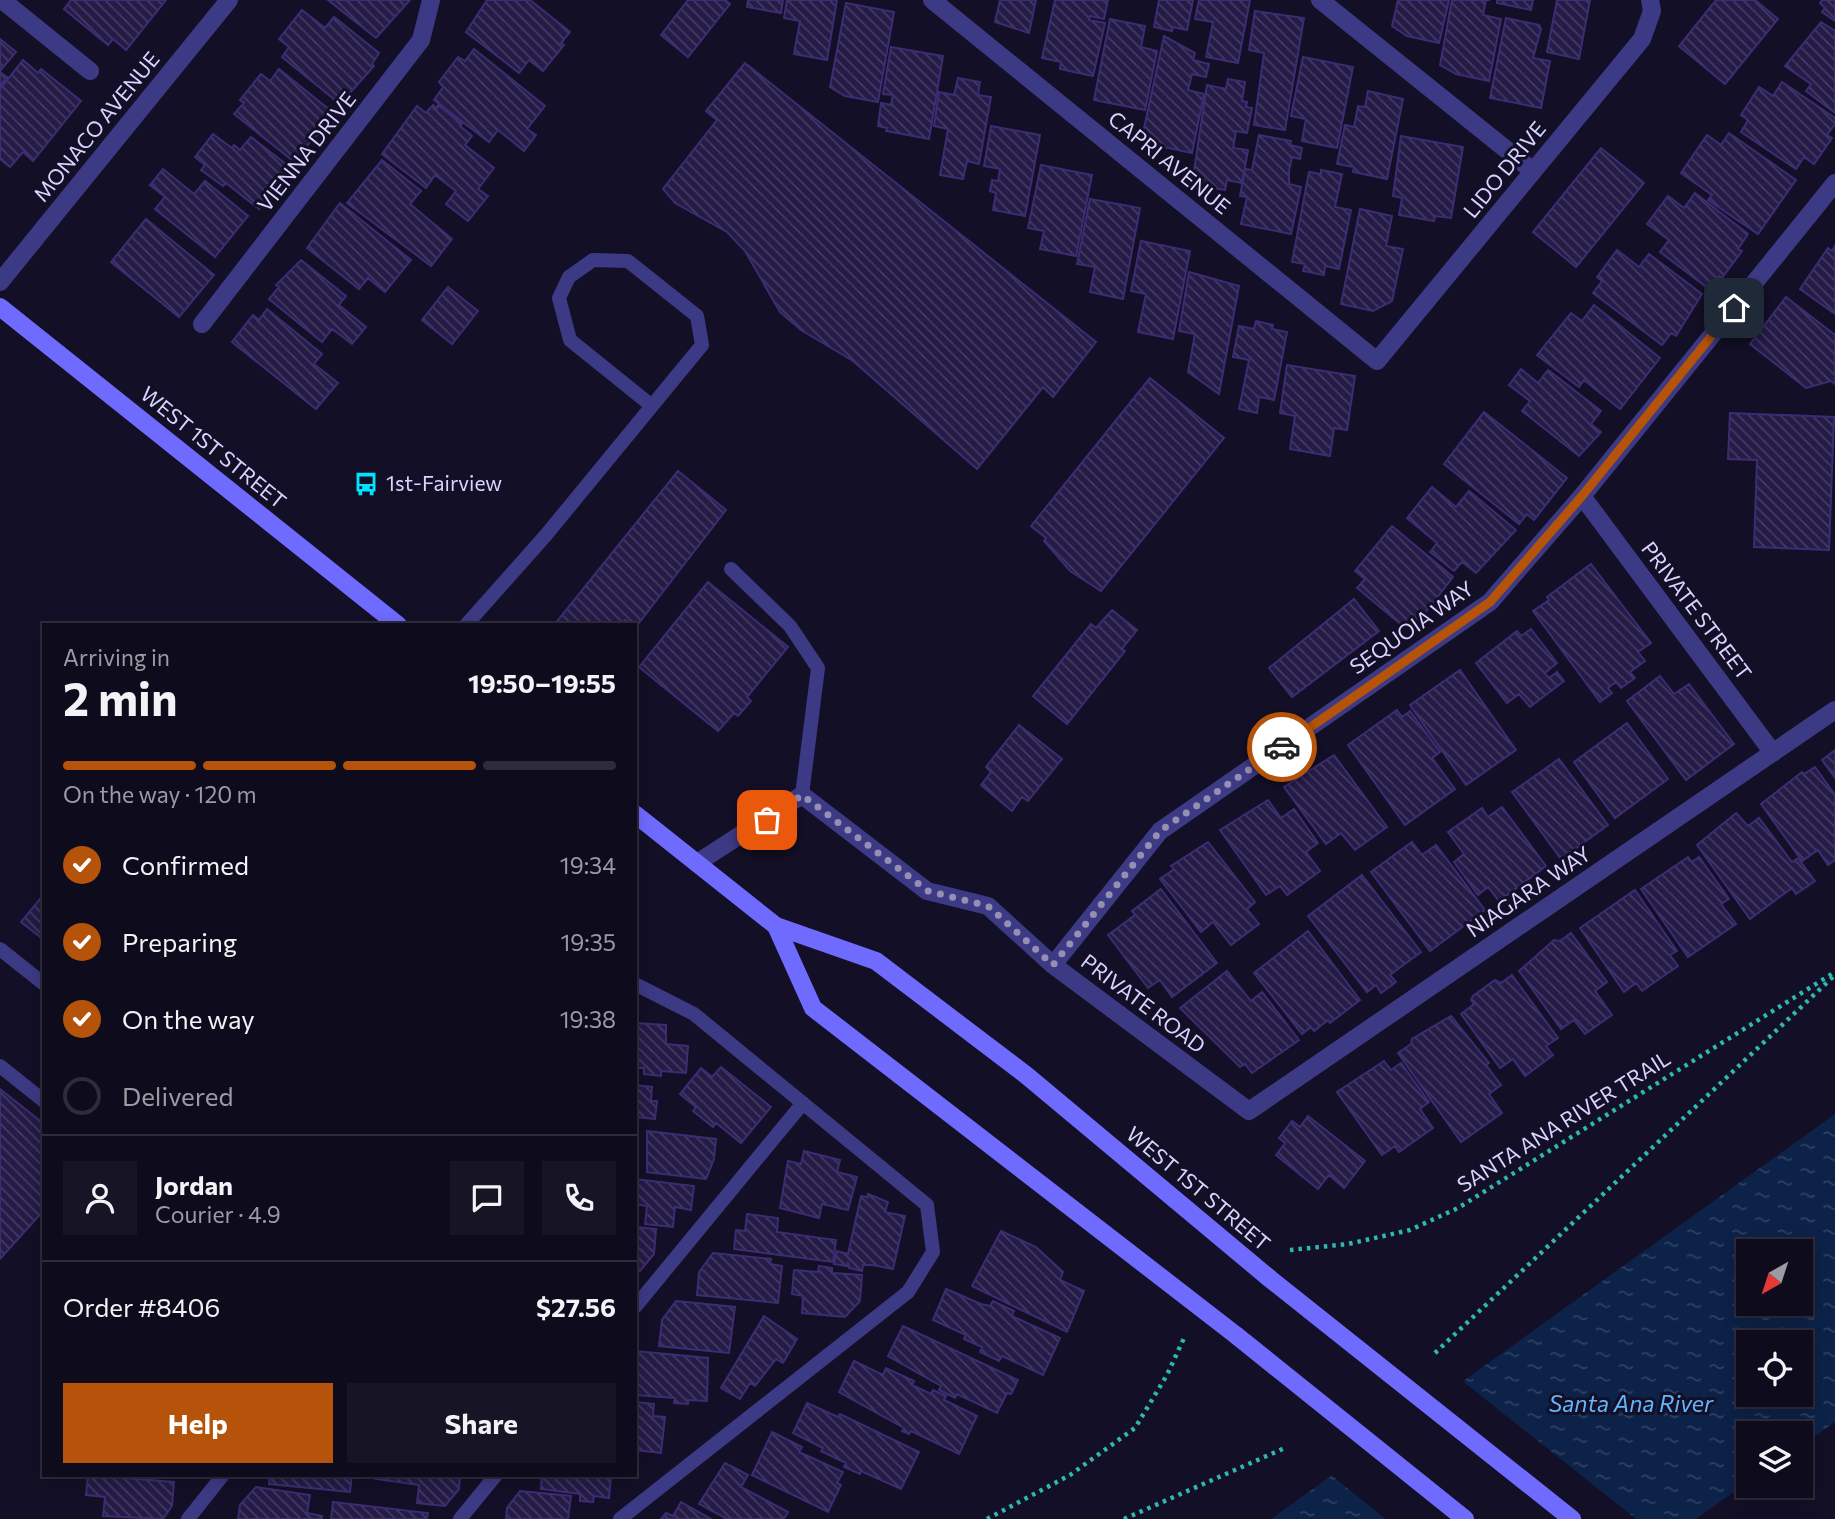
<!DOCTYPE html>
<meta charset="utf-8">
<style>
body{margin:0;font-family:Commissioner,sans-serif;background:#171425;color:#f1f3f6;height:100vh;display:flex;flex-direction:column;font-size:26px;white-space:nowrap}
*{box-sizing:border-box;margin:0}
p{font-size:23px;color:#9b9ba3}
.icon{flex:none;width:38px;height:38px;fill:none;stroke:currentColor;stroke-width:2;stroke-linecap:round;stroke-linejoin:round}
.map{position:relative;flex:1;overflow:hidden}
.panel{position:absolute;left:42px;top:623px;width:595px;height:854px;display:flex;flex-direction:column;background:#0e0b1c;border-radius:0px;box-shadow:0 4px 18px #0003,0 0 0 2px #2e2b3b}
.panel>*{flex:none}
.needle{width:46px;rotate:219deg}
.buttons{position:absolute;left:1736px;top:1239px;display:grid;gap:14px}
.buttons a{display:grid;place-items:center;width:77px;height:77px;border-radius:0px;background:#0e0b1c;box-shadow:0 4px 18px #0003,0 0 0 2px #2e2b3b;font-size:35px}
.pin{position:absolute;display:grid;place-items:center;width:60px;height:60px;color:#fff;margin:-30px;border-radius:14px;box-shadow:0 4px 10px #0006}
.courier{position:absolute;display:grid;place-items:center;width:70px;height:70px;margin:-35px;border:5px solid #b45309;border-radius:50%;background:#fff;color:#222;box-shadow:0 2px 9px #0007}
.headline em{font-style:normal;font-weight:700}
.headline div{display:flex;flex-direction:column-reverse}
.headline{display:flex;align-items:center;justify-content:space-between;height:119px;padding:0 21px}
h1{font-size:46px;font-weight:700;line-height:52px}
.bar{display:grid;grid-template-columns:repeat(4,1fr);gap:10px 7px;align-content:center;height:84px;padding:0 21px}
.bar i{height:9px;border-radius:5px;background:#2e2b3b}
.bar .selected{background:#b45309}
.bar p{grid-column:span 4}
.line{display:flex;align-items:center;gap:18px;padding:0 21px;border-top:2px solid #2e2b3b}
.line div{flex:1}
.round{display:grid;place-items:center;flex:none;width:74px;height:74px;border-radius:0px;background:#171425}
ol{padding:0 21px;list-style:none}
li{display:flex;align-items:center;gap:21px;height:77px}
li p{margin-inline-start:auto}
li .icon{padding:7px;border-radius:50%;background:#b45309;color:#fff;stroke-width:4}
li:last-child{color:#9b9ba3}
li i{width:38px;height:38px;border:4px solid #2e2b3b;border-radius:50%}
.cta{display:flex;gap:14px;margin-top:auto;padding:14px 21px}
.cta a{flex:1;height:80px;border-radius:0px;background:#b45309;color:#fff;font-size:28px;font-weight:700;line-height:80px;text-align:center}
.cta a+a{background:#171425;color:#f1f3f6}
.map>svg:first-child{display:block}
</style>
<div class="map">
<svg width="1835" height="1519" viewBox="0 0 1835 1519">
<defs>
<pattern id="water-ripples" width="26" height="14" patternUnits="userSpaceOnUse" patternTransform="scale(1.75)"><rect width="26" height="14" fill="#0c2248"/><path d="M2 4q2-2 4 0t4 0M15 11q2-2 4 0t4 0" fill="none" stroke="#2f4163"/></pattern>
<pattern id="building-back-hatch" width="6" height="6" patternUnits="userSpaceOnUse" patternTransform="scale(1.75)"><rect width="6" height="6" fill="#241b47"/><path d="M-1 5l2 2M0 0l6 6M5-1l2 2" fill="none" stroke="#433b63"/></pattern>
</defs>
<rect width="100%" height="100%" fill="#130f26"/>
<path fill="url(#water-ripples)" fill-rule="evenodd" d="M1835 1114V1422L1801 1446V1433H1748V1482L1696 1519H1271ZM1748 1251H1801V1304H1748ZM1748 1342H1801V1395H1748Z"/>
<path fill="#130f26" d="M1461 1380 1636 1519H1386L1330 1474Z"/>
<path fill="url(#building-back-hatch)" stroke="#3b2d73" stroke-width="2" d="M71 0H166L126 50 113 39 108 45 64 9Z
M328 0H410L376 38Z
M487 0H530L570 32 561 43 564 45 543 71 529 60 519 73 466 32Z
M688 0H725L730 4 688 57 661 35Z
M748 0H783L781 13 747 7Z
M787 0H837L827 60 794 54 800 21 784 18Z
M1000 0H1036L1029 33 995 22Z
M1055 0H1108L1104 19 1090 16 1089 20 1105 23 1093 76 1060 69 1061 62 1042 58Z
M1159 0H1193L1187 30 1173 27 1172 31 1154 27Z
M1199 0H1250L1238 63 1206 57 1213 22 1195 19Z
M1398 0H1449L1439 43 1407 36 1392 26Z
M1452 0H1490H1486L1483 15 1501 19 1489 81 1456 74 1440 65Z
M1497 0H1533L1531 10 1497 3Z
M1557 0H1590L1579 59 1547 52Z
M1716 0H1755L1778 19 1725 84 1679 46Z
M1822 0H1835V21L1822 12 1825 8 1820 3Z
M846 3 894 12 878 102 845 96 830 87Z
M302 10 325 28 334 17 379 53 372 64 374 66 340 104 282 57 289 47 279 39Z
M1255 11 1304 18 1285 130 1254 125 1264 53 1249 50Z
M1506 18 1539 25 1541 29 1533 58 1550 61 1541 108 1490 98Z
M1110 19 1145 26 1141 47 1157 51 1145 110 1094 100Z
M1821 22 1835 31V113L1806 91 1811 84 1785 66Z
M1164 36 1195 53 1193 60 1209 64 1206 77 1192 74 1188 90 1204 94 1192 153 1141 142Z
M0 39 16 52 0 71Z
M891 47 943 56 929 139 886 131 887 128 878 126 881 103 891 105 893 95 883 94Z
M474 49 545 106 527 129 536 135 524 151 498 130 489 142 434 100 443 87 439 82 458 57 465 61Z
M1303 57 1353 67 1337 148 1302 141 1306 119 1291 116Z
M23 60 38 73 41 69 81 101 33 161 23 152 10 167 0 159V89Z
M745 63 1096 342 1053 397 1043 387 977 469 853 361 801 330 780 312 745 251 727 232 675 203 663 189 717 120 706 111Z
M279 69 331 111 322 122 326 125 293 161 234 114 244 103 240 100 261 74 270 81Z
M0 72 7 77 0 86Z
M958 78 980 82 978 95 991 97 979 164 967 161 963 179 940 175 948 129 934 126 939 92 954 95Z
M1228 79 1245 82 1242 101 1247 102 1246 107 1252 108 1247 133 1236 131 1233 148 1248 150 1242 183 1227 180 1225 190 1192 184 1207 85 1226 89Z
M1782 82 1835 118V124L1827 135 1832 138 1814 164 1804 157 1796 169 1741 132 1748 120 1741 115 1759 87 1773 96Z
M1368 91 1403 99 1387 179 1353 172 1354 167 1337 164 1345 125 1354 127 1358 106 1365 107Z
M433 105 437 108 438 105 462 124 460 126 472 136 465 145 494 168 478 189 488 196 468 221 446 204 456 191 435 175 426 188 382 154 417 106 426 113Z
M991 126 1040 135 1025 216 993 210 996 193 990 191 992 180 998 181 1000 169 984 166Z
M1729 133 1796 180 1758 234 1708 200 1712 195 1681 173 1707 135 1721 145Z
M213 134 232 148 234 145 240 150 251 137 287 165 259 209 226 183 223 186 201 170 205 165 195 157Z
M1259 135 1291 141 1290 145 1302 148 1300 159 1292 157 1289 171V184L1301 187 1291 234 1241 224 1247 197 1240 196 1245 169 1252 170Z
M1401 136 1463 147 1451 218 1435 216 1434 221 1399 215 1402 198 1393 196Z
M1601 148 1644 183 1576 267 1533 232Z
M382 160 421 191 410 204 452 239 431 266 347 203Z
M1041 165 1092 175 1076 256 1040 249 1044 231 1028 228Z
M163 169 194 194 205 181 248 216 215 257 155 209 165 197 150 185Z
M1321 170 1342 174 1335 207 1351 210 1339 269 1325 266 1324 275 1303 271 1305 264 1292 262 1309 172 1321 174Z
M1695 193 1748 234 1738 249 1742 251 1722 278 1719 276 1709 289 1660 252 1669 240 1647 224 1668 196 1684 208Z
M1090 199 1140 208 1123 299 1090 292 1095 267 1077 264Z
M340 203 411 260 385 292 368 278 359 289 307 248Z
M1360 209 1392 216 1386 246 1403 249 1392 301 1373 311 1341 304Z
M146 219 214 275 179 317 111 262Z
M1141 241 1190 251 1173 339 1138 332 1146 294 1131 291Z
M1835 246V314L1800 289 1828 248 1832 251Z
M1617 250 1639 267 1649 254 1702 294 1676 336 1671 333 1662 345 1593 293 1602 281 1597 277Z
M301 260 346 296 339 305 366 327 352 344 332 329 322 342 269 299 279 287 276 285Z
M1189 272 1239 286 1219 394 1188 372 1195 334 1179 331Z
M448 287 478 311 452 344 422 320Z
M1786 297 1835 335V384L1831 381 1806 388 1750 344Z
M1594 305 1660 358 1620 409 1584 380 1579 387 1537 355 1571 313 1582 321Z
M267 309 322 354 314 364 338 383 316 409 232 342 253 315 259 320Z
M1256 321 1273 325 1272 329 1287 332 1274 400 1259 397 1257 413 1239 409 1249 360 1233 357 1239 326 1254 329Z
M1287 365 1355 376 1347 430 1334 428 1330 456 1290 449 1295 416 1280 413Z
M1521 369 1538 383 1548 370 1601 411 1591 424 1601 432 1579 456 1522 411 1530 401 1509 385Z
M1150 378 1224 438 1101 591 1070 571 1044 541 1046 538 1031 526Z
M1484 412 1567 478 1534 520 1527 514 1519 524 1444 464Z
M1730 413 1834 417 1829 550 1754 547 1757 460 1728 459Z
M678 471 726 510 635 628V625L625 620 621 625H554Z
M1432 487 1456 507 1469 491 1516 530 1476 573 1462 562 1454 571 1430 552 1437 543 1407 518Z
M1392 526 1453 577 1417 623 1410 617 1403 626 1357 588 1365 579 1355 571Z
M1591 564 1651 643 1638 652 1645 661 1630 672 1635 678 1621 688 1616 682 1608 688 1612 693 1600 702 1533 611 1549 600 1547 597Z
M708 582 788 647 747 697 751 701 738 716 734 713 718 731 639 667Z
M1354 599 1379 631 1292 697 1269 668Z
M1112 610 1137 630 1122 649 1125 651 1067 724 1033 696 1091 624 1096 628Z
M1531 629 1557 663 1545 673 1549 678 1557 672 1564 681 1530 707 1519 694 1507 703 1476 663 1517 631 1521 636Z
M1460 670 1516 750 1466 785 1410 705Z
M1660 676 1674 694 1689 684 1734 744 1686 780 1627 701Z
M1397 710 1402 717 1410 711 1440 752 1432 758 1455 789 1405 825 1348 745Z
M1627 723 1668 779 1615 818 1574 762Z
M1019 725 1062 759 1028 801 1022 797 1012 811 981 785 991 772 986 767Z
M1835 750V778L1822 760Z
M1334 755 1387 827 1355 850 1341 833 1326 844 1284 787Z
M1559 759 1608 825 1561 859 1512 792Z
M1815 767 1835 795V860L1828 865 1818 850 1802 861 1761 804 1802 772 1804 774Z
M1268 800 1281 818 1294 809 1318 843 1306 852 1320 871 1287 895 1280 886 1266 895 1220 830Z
M1502 807 1546 866 1499 901 1488 887 1478 895 1454 862 1464 854 1448 832 1482 808 1488 817Z
M1736 813 1748 826 1759 818 1792 862 1798 858 1815 881 1796 894 1792 888 1750 919 1697 845Z
M1208 842 1255 902 1247 909 1259 924 1231 945 1213 922 1201 932 1160 879 1174 869 1171 866Z
M1412 842 1422 855 1436 845 1485 910 1430 951 1371 872Z
M1688 857 1692 862 1699 857 1729 899 1721 904 1736 924 1688 957 1641 889Z
M1362 875 1421 952 1390 975 1396 982 1381 993 1376 985 1367 992 1308 916Z
M1161 889 1217 963 1172 997 1160 980 1148 988 1108 935 1135 915 1132 911Z
M1635 890 1677 951 1670 955 1678 966 1642 991 1636 983 1624 992 1580 928Z
M44 894V940L21 922Z
M1308 931 1360 1000 1330 1023 1328 1020 1314 1031 1311 1027 1302 1034 1254 973Z
M1571 933 1607 982 1595 991 1612 1015 1585 1034 1574 1020 1561 1029 1519 971 1554 940 1560 941Z
M1227 971 1251 1001 1262 992 1299 1040 1252 1073 1245 1064 1240 1067 1180 1008Z
M1512 975 1558 1038 1546 1046 1553 1055 1525 1076 1513 1059 1500 1068 1461 1014 1474 1004 1471 1000 1473 996 1495 980 1501 983Z
M1451 1016 1489 1063 1486 1065 1501 1085 1489 1094 1502 1113 1461 1142 1398 1053 1411 1044 1412 1039Z
M635 1023 666 1025V1044L688 1046 686 1073 661 1071V1076L644 1074V1068H635Z
M1384 1061 1391 1070 1401 1063 1429 1102 1420 1109 1433 1128 1399 1152 1395 1146 1382 1155 1337 1092Z
M721 1067 771 1107 741 1143 716 1123 713 1127 693 1111 696 1107 680 1094 701 1068 712 1077Z
M635 1085 652 1087 651 1101H657L655 1119 635 1117Z
M0 1089 44 1124V1210L0 1259Z
M1308 1116 1365 1161 1344 1188 1329 1175 1318 1189 1276 1155 1285 1143 1279 1138 1292 1121 1300 1127Z
M647 1131 716 1139 714 1159 706 1179 647 1172Z
M804 1151 840 1160 837 1172 857 1177 848 1210 822 1204 819 1218 780 1208 788 1161 801 1164Z
M635 1179 694 1186 691 1210 675 1207 673 1227 645 1224 647 1206 635 1204Z
M868 1194 888 1202 885 1212 905 1216 893 1269 872 1265H863L862 1271 849 1268 848 1262 847 1266 834 1264 837 1251 848 1254 861 1196 868 1197Z
M747 1214 778 1218 777 1232 836 1240 833 1262 734 1249 736 1230 745 1231Z
M635 1227 656 1229 654 1254 640 1271 635 1270Z
M1001 1231 1036 1247 1063 1272 1060 1280 1084 1291 1067 1332 972 1286Z
M713 1253 771 1259 770 1264 782 1266 778 1303 697 1295 699 1272Z
M819 1266 832 1268V1273L862 1275 860 1301 845 1317 802 1313 803 1296 792 1294 794 1270 818 1272Z
M946 1289 981 1304 990 1306 993 1301 1014 1311 1012 1316 1060 1338 1043 1375 1002 1356 999 1361 980 1352 982 1347 964 1339 966 1335 933 1320Z
M676 1301 735 1307 729 1353 659 1346 662 1320Z
M764 1316 797 1339 783 1363 776 1359 755 1386 750 1383 740 1399 721 1388Z
M903 1326 1018 1380 1011 1394 1007 1393 997 1413 957 1394 955 1398 939 1390 941 1386 888 1356Z
M635 1351 708 1358 707 1401 688 1400V1404L674 1403 675 1398 635 1395Z
M854 1361 883 1375 886 1368 914 1381 912 1385 931 1394 933 1390 946 1396 944 1400 977 1416 959 1454 911 1431 909 1434 902 1431 904 1428 839 1392Z
M635 1402 654 1404 653 1416 665 1417 661 1453 635 1450Z
M807 1403 838 1417 840 1414 919 1452 901 1489 861 1471 860 1474 844 1467 846 1463 821 1451 823 1448 793 1433Z
M772 1432 802 1447 799 1452 843 1472 837 1483 841 1485 828 1512 752 1475Z
M725 1463 748 1475 741 1487 788 1512 784 1519H727L699 1504Z
M88 1475 174 1482 172 1506 163 1519 103 1516 105 1497 86 1495Z
M270 1475H352L350 1492 269 1484Z
M377 1475H460L459 1489 445 1506 417 1503 419 1485 376 1479Z
M542 1475H611L609 1498 594 1496 593 1502 580 1501V1494L541 1489Z
M256 1487 310 1495 307 1513 322 1516V1519H238L240 1505Z
M520 1491 571 1496 568 1519H506L507 1508Z
M333 1502 428 1513 427 1519H331Z
M681 1502 711 1519H661L666 1513 673 1516Z"/>
<g fill="none" stroke-linecap="round" stroke-linejoin="round">
<path stroke="#2fb8b0" stroke-width="4.5" stroke-dasharray="3.5 5" stroke-linecap="butt" d="M1290 1250 1348 1244 1410 1230 1458 1208 1835 972
M1435 1353 1835 975
M987 1519 1070 1475 1135 1428 1167 1375 1184 1338
M1124 1519 1287 1447"/>
<path stroke="#3d3a85" stroke-width="14" d="M731 569 790 626 818 668 802 795
M466 625 546 535 702 345 697 316 628 261 593 260 569 277 559 298 570 340 652 406
M0 949 44 984
M0 1066 44 1101
M635 1307 803 1103
M188 1519 223 1475
M460 1519 496 1475
M620 1519 908 1292 933 1252 927 1205 694 1014 635 984"/>
<path stroke="#3d3a85" stroke-width="18" d="M2 0 90 71
M932 0 1377 361 1642 39 1652 11 1650 0
M1320 0 1533 171
M0 282 229 0
M202 324 421 40 431 0
M1582 496 1773 753
M697 863 802 795 927 891 988 906 1053 965 1249 1111 1835 710
M1053 965 1160 831 1490 602 1582 496 1835 183"/>
<path stroke="#6f6bff" stroke-width="18" d="M0 307 398 625
M635 814 776 926 876 961 1026 1075 1269 1278
M776 926 813 1008 1237 1336"/>
<path stroke="#6f6bff" stroke-width="18" d="M1269 1278 1572 1519
M1237 1336 1465 1519"/>
</g>
<g fill="none" stroke-linecap="round" stroke-linejoin="round">
<path stroke="#948fb3" stroke-width="7" stroke-dasharray="0 12.6" d="M767 820 802 795 928 891 988 906 1053 965 1160 831 1282 747"/>
<path stroke="#b45309" stroke-width="9" d="M1282 747 1490 602 1582 496 1734 308"/>
</g>
<defs>
<g id="bus-bare" transform="scale(1.89)"><path d="M-5-6H5V4H4V6H2V4H-2V6H-4V4H-5ZM-3.5-4V0h7V-4ZM-3.5 1.2v1.5H-2V1.2ZM2 1.2v1.5H3.5V1.2Z" fill="#00e5ff" stroke="#130f26" stroke-width="2.5" paint-order="stroke"/></g>
</defs>
<g fill-rule="evenodd">
<use href="#bus-bare" x="366" y="484"/>
</g>
<g text-anchor="middle" stroke-width="6" stroke-linejoin="round" paint-order="stroke">
<g font-size="21" fill="#d9d4ff" stroke="#130f26">
<text transform="translate(97 127) rotate(-51)" y="7">MONACO AVENUE</text>
<text transform="translate(307 152) rotate(-52)" y="7">VIENNA DRIVE</text>
<text transform="translate(1169 163) rotate(39)" y="7">CAPRI AVENUE</text>
<text transform="translate(1505 170) rotate(-51)" y="7">LIDO DRIVE</text>
<text transform="translate(213 448) rotate(39)" y="7">WEST 1ST STREET</text>
<text transform="translate(1696 611) rotate(53)" y="7">PRIVATE STREET</text>
<text transform="translate(1412 628) rotate(-35)" y="7">SEQUOIA WAY</text>
<text transform="translate(1529 892) rotate(-34)" y="7">NIAGARA WAY</text>
<text transform="translate(1143 1004) rotate(37)" y="7">PRIVATE ROAD</text>
<text transform="translate(1564 1122) rotate(-32)" y="7">SANTA ANA RIVER TRAIL</text>
<text transform="translate(1198 1189) rotate(40)" y="7">WEST 1ST STREET</text>
</g>
<g font-size="21" fill="#d9d4ff" stroke="#130f26" text-anchor="start">
<text x="386" y="491">1st-Fairview</text>
</g>
<g font-size="23" font-style="italic" fill="#62b6ff" stroke="#130f26">
<text x="1631" y="1412">Santa Ana River</text>
</g>
</g>
</svg>
<div class="buttons">
<a><svg class="needle" viewBox="-14 -14 28 28"><path d="M0-13l5 13h-10z" fill="#e53935"/><path d="M0 13l5-13h-10z" fill="#9b9ba3"/></svg></a>
<a><svg class="icon" aria-label="locate" viewBox="0 0 24 24"><circle cx="12" cy="12" r="6"/><path d="M12 2v4M12 18v4M2 12h4M18 12h4"/></svg></a>
<a><svg class="icon" aria-label="layers" viewBox="0 0 24 24"><path d="M12 4l9 5-9 5-9-5zM3 14l9 5 9-5"/></svg></a>
</div>
<div class="pin" style="left:767px;top:820px;background:#ea580c"><svg class="icon" aria-label="bag" viewBox="0 0 24 24"><path d="M5 8h14l-1 12H6zM9 8a3 3 0 0 1 6 0"/></svg></div>
<div class="pin" style="left:1734px;top:308px;background:#1f2937"><svg class="icon" aria-label="home" viewBox="0 0 24 24"><path d="M3 11l9-7 9 7M6 9v11h12V9"/></svg></div>
<div class="courier" style="left:1282px;top:747px"><svg class="icon" aria-label="car" viewBox="0 0 24 24"><path d="M5 17H2v-5l4-1 3-4h7l3 4 3 1v5h-3M9 17h6M6 11h13"/><circle cx="7" cy="17" r="2"/><circle cx="17" cy="17" r="2"/></svg></div>
<section class="panel">
<div class="headline"><div><h1>2 min</h1><p>Arriving in</p></div><em>19:50–19:55</em></div>
<div class="bar"><i class="selected"></i><i class="selected"></i><i class="selected"></i><i></i><p>On the way · 120 m</p></div>
<ol>
<li><svg class="icon" aria-label="check" viewBox="0 0 24 24"><path d="M5 12l5 5 9-10"/></svg>Confirmed<p>19:34</p></li>
<li><svg class="icon" aria-label="check" viewBox="0 0 24 24"><path d="M5 12l5 5 9-10"/></svg>Preparing<p>19:35</p></li>
<li><svg class="icon" aria-label="check" viewBox="0 0 24 24"><path d="M5 12l5 5 9-10"/></svg>On the way<p>19:38</p></li>
<li><i></i>Delivered</li>
</ol>
<div class="line" style="height:126px"><a class="round"><svg class="icon" aria-label="person" viewBox="0 0 24 24"><circle cx="12" cy="8" r="4"/><path d="M4 21q1-7 8-7t8 7"/></svg></a><div><b>Jordan</b><p>Courier · 4.9</p></div><a class="round"><svg class="icon" aria-label="chat" viewBox="0 0 24 24"><path d="M4 5h16v11H9l-5 4z"/></svg></a><a class="round"><svg class="icon" aria-label="phone" viewBox="0 0 24 24"><path d="M5 4h4l2 5-3 2q2 4 5 5l2-3 5 2v4C11 20 4 13 5 4z"/></svg></a></div>
<div class="line" style="height:91px"><div>Order #8406</div><b>$27.56</b></div>
<div class="cta"><a>Help</a><a>Share</a></div>
</section>
</div>
